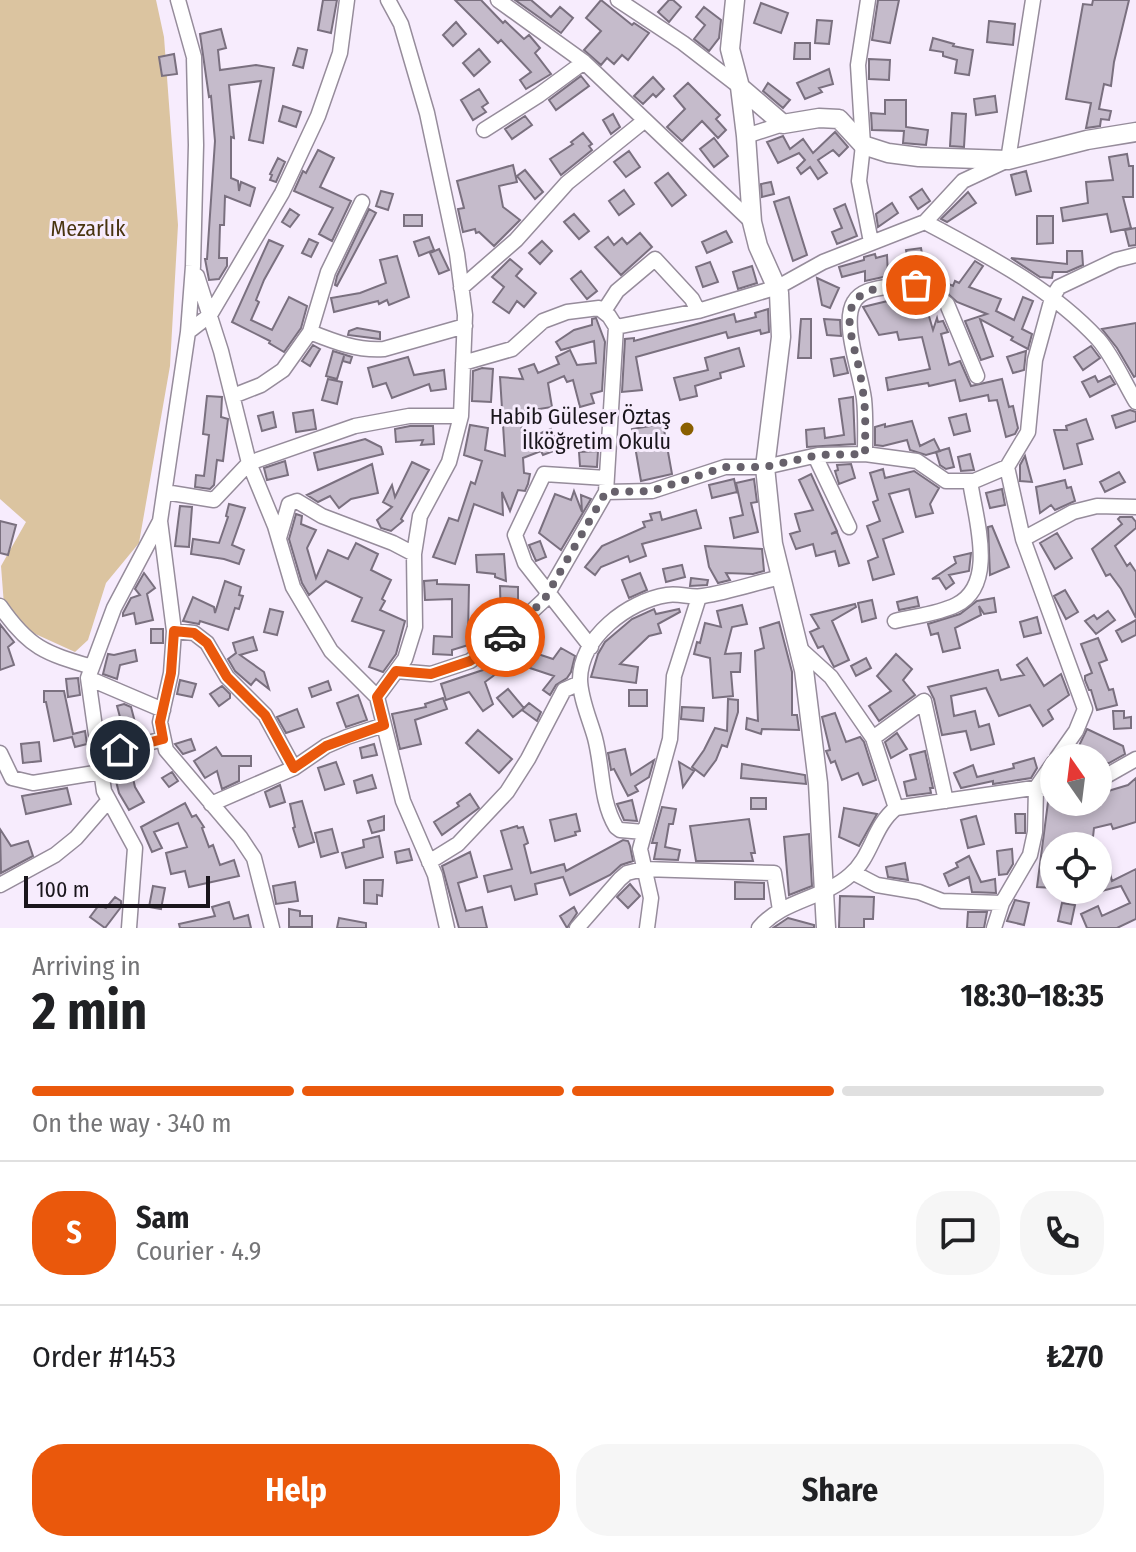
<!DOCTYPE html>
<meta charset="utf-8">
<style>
body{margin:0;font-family:"Fira Sans Condensed",sans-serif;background:#f6f6f6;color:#202124;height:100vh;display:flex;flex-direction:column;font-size:30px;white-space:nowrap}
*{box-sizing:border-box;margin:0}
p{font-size:26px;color:#757577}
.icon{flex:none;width:44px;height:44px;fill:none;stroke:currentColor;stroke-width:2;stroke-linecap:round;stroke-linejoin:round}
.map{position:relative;height:928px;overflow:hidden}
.sheet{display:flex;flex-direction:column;background:#fff;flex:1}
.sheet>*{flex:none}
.needle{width:52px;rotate:346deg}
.tools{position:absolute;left:1040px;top:744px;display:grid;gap:16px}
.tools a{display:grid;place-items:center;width:72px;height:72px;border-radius:50%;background:#fff;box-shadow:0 4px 12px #0003;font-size:40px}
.scale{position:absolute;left:24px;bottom:20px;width:186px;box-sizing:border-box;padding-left:8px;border:4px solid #1a161c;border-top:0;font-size:22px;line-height:28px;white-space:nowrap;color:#1a161c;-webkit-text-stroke:6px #f7ecfd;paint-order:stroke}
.pin{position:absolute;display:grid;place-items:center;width:68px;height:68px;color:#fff;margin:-34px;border:4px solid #fff;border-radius:50%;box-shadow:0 2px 8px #0007}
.courier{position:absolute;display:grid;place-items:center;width:80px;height:80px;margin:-40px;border:6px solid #ea580c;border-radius:50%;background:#fff;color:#222;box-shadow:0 2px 10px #0007}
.summary em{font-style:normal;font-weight:700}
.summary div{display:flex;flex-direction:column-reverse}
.summary{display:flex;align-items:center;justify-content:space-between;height:136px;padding:0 32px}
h1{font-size:52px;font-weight:700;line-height:60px}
.bar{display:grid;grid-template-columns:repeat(4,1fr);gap:12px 8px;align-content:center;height:96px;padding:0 32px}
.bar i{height:10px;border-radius:6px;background:#e0e0e0}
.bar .active{background:#ea580c}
.bar p{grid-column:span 4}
.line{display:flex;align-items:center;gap:20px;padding:0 32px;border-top:2px solid #e0e0e0}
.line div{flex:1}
.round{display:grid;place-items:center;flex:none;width:84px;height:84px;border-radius:32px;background:#f6f6f6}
.cta{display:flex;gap:16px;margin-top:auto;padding:16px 32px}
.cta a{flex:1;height:92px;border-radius:32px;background:#ea580c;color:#fff;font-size:32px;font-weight:700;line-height:92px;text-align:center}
.cta a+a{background:#f6f6f6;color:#202124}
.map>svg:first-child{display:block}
</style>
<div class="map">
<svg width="1136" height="928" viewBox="0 0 1136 928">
<rect width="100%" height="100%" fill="#f7ecfd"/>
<path fill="#dbc4a0" d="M0 0H156L164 37 178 225 170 366 139 543 106 583 88 640 75 652 20 627 4 605 1 566 26 522 0 499Z"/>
<path fill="#c5bbcb" stroke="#7a707f" stroke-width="2" d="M323 0H337L331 33 318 30Z
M455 0H481L503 23 505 21 524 39 529 35 540 48 535 53 551 74 526 89 520 80 531 72 501 40 498 43Z
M515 0H531L551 17 560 7 573 18 561 33Z
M601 0 632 25 634 23 649 33 628 60 622 55 614 64 607 58 601 65 584 50 601 31 586 18Z
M669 0H673L681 7 669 22 658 12Z
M878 0H899L890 43 872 40Z
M1093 0H1129L1114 62 1111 86 1104 84 1099 109 1111 111 1109 120 1101 119 1100 126 1086 128 1091 103 1066 99 1083 4 1092 5Z
M761 3 788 13 781 33 754 23Z
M704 7 721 20 719 38 709 51 694 39 705 25 696 17Z
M817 20 832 21 829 44 815 43Z
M989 21 1015 24 1013 45 987 42Z
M456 22 466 34 453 46 443 35Z
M221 29 226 48 218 50 220 70 256 65 274 68 263 143 249 140 261 81 229 85 234 138 231 137V178L238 181 239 191 241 182 255 188 250 206 225 196 224 225H220L219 258H227V266L219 279 209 280 205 259H207L215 141 211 96 209 97 200 34Z
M933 38 954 44 953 46 973 50 969 75 955 73 957 60 943 56V52L930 50Z
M795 43H810V59H794Z
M298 48 307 50 303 68 293 65Z
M479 49 490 62 474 76 463 63Z
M174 54 177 74 162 76 159 57Z
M869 59 890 60 889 80 869 79Z
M829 69 833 84 819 88 822 92 805 99 797 83Z
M581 76 589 86 556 110 549 100Z
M653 77 664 89 656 97 653 94 643 104 634 96Z
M688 83 720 115 716 119 726 130 718 138 702 121 682 141 667 127 685 109 674 96Z
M768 83 790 100 783 108 763 91Z
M479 89 488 103 482 107 486 112 473 120 461 100Z
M995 96 997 112 976 115 974 99Z
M885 100H906V127L928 130 926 145 903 143 904 131 872 130 871 113 885 114Z
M283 106 301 112 296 127 279 121Z
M952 113 966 114 964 147 950 146Z
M613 114 620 127 611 134 603 120Z
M525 116 532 125 512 139 505 129Z
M835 132 848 147 839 156 833 150 818 160 827 173 818 179 810 167 801 174 797 168 805 160 799 153 778 163 767 142 783 136 790 149 803 139 813 153Z
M583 133 592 144 589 146 592 150 561 175 550 159 573 144 571 142Z
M714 138 728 156 714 167 700 149Z
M318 150 334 158 320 187 351 201 332 241 319 234 333 208 294 191 303 171 306 173Z
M629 151 640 167 626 177 614 162Z
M1127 154 1129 166H1133V197H1123L1131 228 1111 232 1107 214 1063 221 1061 208 1088 203 1086 182 1113 180 1109 157Z
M278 158 285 162 276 182 270 180 272 175 270 174Z
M513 165 517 182 499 186 503 207 520 220 494 246 479 232 476 233 475 229 463 232 458 209 464 208 457 181Z
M525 170 543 192 535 199 517 176Z
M1026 171 1031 191 1016 195 1011 175Z
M668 173 686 195 672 206 655 183Z
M771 182 774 194 762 197 761 184Z
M922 189 930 201 918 209 910 197Z
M624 190 634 204 619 215 609 201Z
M381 191 393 194 388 210 376 206Z
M968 192 976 203 947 222 941 219Z
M789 197 807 255 793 261 774 202Z
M892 203 898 213 878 227 876 214Z
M845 204 857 236 837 244 832 232 842 228 834 209Z
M290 209 299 215 290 227 282 222Z
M369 209 376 213 337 286 335 285 337 276Z
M574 214 589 231 579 239 564 222Z
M404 215H422V226H404Z
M1037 216H1053V243L1037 244Z
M1136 228V245L1129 246 1125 230Z
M726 231 732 242 707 253 702 242Z
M640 233 652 247 621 275 595 247 608 237 614 245 622 238 627 244Z
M429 237 434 250 419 256 414 242Z
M309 239 318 243 311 257 302 253Z
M269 240 283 246 264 280 256 300 259 302 251 320 272 330 289 297 307 306 301 328 284 352 269 343 270 341 232 322Z
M542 241 552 251 540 264 529 253Z
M921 248 924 265 909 267 906 250Z
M439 249 449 270 439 274 430 253Z
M1067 251H1082L1083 265 1067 272H1053L1052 278 1040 277 1011 258 1067 264Z
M875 254 876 258 887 255 888 276 865 281V271L842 277 839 267 864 260V257Z
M397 256 409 297 389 305 387 300 379 304 378 301 334 312 331 298 360 293 386 283 380 260Z
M510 259 522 269 516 276 536 293 524 307 517 301 509 313 493 302 504 287 492 277Z
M975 261 983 266 969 287 1001 299 996 311 1014 320 1023 297 1033 301 1022 329 1032 334 1028 349 1011 340 1013 337 980 319 993 356 981 360 965 321 987 314 957 302 938 285 919 276V272H935V278L953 286 955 281 959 283Z
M710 262 718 282 703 287 696 267Z
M752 266 757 283 738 289 733 272Z
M581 271 597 291 587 299 571 279Z
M817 278 839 288 830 308 822 305Z
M918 297 924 299 933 330 937 318 938 322 943 321 948 332 941 334 949 365 960 361 971 386 1002 379 1009 407 1013 406 1018 428 1015 434 1006 437 997 400 989 401 988 395 960 401 955 380 929 386 928 383 888 390 886 378 930 369 922 337 899 340 897 332 879 335 863 307 900 298 901 302Z
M768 309 769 332 761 334 760 330 728 338 726 332 636 357 642 390 622 392 625 339 634 338V341L734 314 736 322 756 317 755 313Z
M596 318 605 342 602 391 591 394 594 403 580 407 573 380 567 382 564 376 548 383 552 407 520 412 523 440 551 429 559 449 543 455 541 451 523 458 524 473 530 474 528 484 525 491 518 490 510 511 502 492 503 515 474 504 455 564 433 557 449 518 458 521 471 482 475 484 482 461 464 455 470 425 488 428 485 450 505 456 500 377 523 379 519 369 534 364 538 373 559 364 556 357 570 350 577 365 596 363 594 341 561 350 556 342 574 330 592 325V319Z
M801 319H811V358H798Z
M824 319 840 320 841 336 827 335Z
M1136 323V376L1134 377 1117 348 1102 329Z
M357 328 380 332V339L348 335 349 331Z
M313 345 320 349 310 366 302 361Z
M1091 346 1100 358 1083 370 1074 357Z
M739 348 744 366 720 373 721 378 695 386 697 396 680 400 674 378 708 370 705 358Z
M333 351 352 357 350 363 343 361 344 356 337 379 326 376Z
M1026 351 1024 370 1013 373 1007 357Z
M408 357 414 375 444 370 446 389 431 391 429 384 392 398 386 383 373 387 368 368Z
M844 357 848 373 834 376 831 359Z
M482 368 493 369 491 402 472 401 473 371Z
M1095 376 1098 382 1110 376 1115 384 1090 397 1082 382Z
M328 379 342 382 337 404 322 400Z
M207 396 222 397 221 417 228 419 223 461 217 460 214 485 210 489 195 487 196 475 204 476 209 435 203 434Z
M853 397 855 444 807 447 806 430 824 428 825 438 844 435 839 399Z
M313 410 316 429 296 432 293 413Z
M1130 410 1136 412V421L1116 428 1112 416Z
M273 412 276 427 262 431 258 416Z
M966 414 970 431 954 435 949 418Z
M1086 419 1093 439 1077 444 1082 464 1064 469 1054 430H1067L1066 426Z
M912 421 920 446 934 439 940 451 926 455 910 450 907 440 883 446 875 445V427L885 424V427Z
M663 424 672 474 641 481 632 429Z
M410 426H433L434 444 421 445 423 440 396 442 395 429Z
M365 439 381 447 383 454 318 470 314 453Z
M949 448 954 467 946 469 940 465 936 452Z
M598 451 597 467 580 466 579 452Z
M970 454 974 470 961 471 958 457Z
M1025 456 1032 482 1020 481V465Z
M285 461 288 475 267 480 264 468Z
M412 462 429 470 401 519 403 521 391 531 381 528 377 520 392 507 383 502 392 485 395 497Z
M372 464 378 493 351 499 339 508 330 496 318 502 307 495Z
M851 464 855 478 839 484 835 471 838 470 837 465Z
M883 469 885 478 914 471 939 488 930 504 933 513 916 517 909 489 889 494 903 532 883 539 894 574 873 580 868 561 878 557 867 526 880 521 873 502 878 500 870 473Z
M1119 472 1125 482 1105 492 1100 482Z
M811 474 837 531 831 534 837 532 849 563 839 566 835 551 816 556 813 544 796 549 790 534 800 531 795 514 813 510 799 480Z
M734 479 737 492 712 498 709 485Z
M754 479 757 502 751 503 758 532 734 538 730 518 743 515 736 483Z
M1065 480 1067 488 1071 487 1075 501 1055 510 1051 505 1040 513 1036 487Z
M1002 489 1005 505 990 508 986 493Z
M574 491 582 512 581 495 591 499 561 550 539 533 555 494 571 500Z
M229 504 245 508 232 545 244 550 239 564 224 559 191 554 193 539 219 543 228 517 226 516Z
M180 506 192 507 189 547 175 546Z
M696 510 701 528 642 544 646 556 630 562 628 556 601 567 595 575 585 567 602 546 645 527 643 522 652 520 650 514 660 512 662 520Z
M296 514 302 516 301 524 316 530 307 548 316 578 328 550 348 559 356 543 378 554 371 570 391 580 382 599 385 601 380 610 405 621 396 654 383 672 369 667 384 631 352 621 362 598 326 581 309 595 302 583 289 539Z
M1120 517H1132L1136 522V528L1115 546 1127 566 1130 563 1136 572V618L1121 589 1110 574 1106 576 1092 549 1122 524 1118 519Z
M0 521 16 525 8 555 0 553Z
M992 526 1009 567 990 575 988 527Z
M1057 533 1072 558 1055 569 1040 543Z
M540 541 546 557 536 561 529 545Z
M705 546 762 549 764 571 753 574 726 573 730 580 718 583 709 567Z
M971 553 969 571 949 575 954 583 946 589 939 578 932 579 956 563 954 557Z
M504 554 506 581 495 577V574L477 572 476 555Z
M682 565 685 577 666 582 663 569Z
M144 573 155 588 147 594 153 620 136 624 134 613 123 616V613L131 598 140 595 135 589Z
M640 573 647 590 629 598 622 580Z
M691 578 708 580 707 585 690 586Z
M437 580V584L469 585 468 635 475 633 478 642 452 650V655L433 654 434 636 452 637V599L425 600 424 581Z
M225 581 241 587 239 595 243 596 239 609 235 608 228 630 200 621 199 624 183 621 193 597 214 607 215 613Z
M500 586 518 587V610L503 624H501Z
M1065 590 1078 612 1066 619 1054 596Z
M917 597 919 606 899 610 897 602Z
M994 598 996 612 984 614 979 606 981 615 955 628 960 648 943 652 938 633 931 635 928 624 960 614 977 601Z
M872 600 876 618 862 622 858 603Z
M855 604 856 607 832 621 849 660 834 667 823 646 818 648 810 632 819 628 811 615Z
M742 605 747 624 732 627 725 654 741 653 740 672H731L733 696 713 698 710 658 694 654 697 642 700 643 705 623 721 627 717 611Z
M270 609 283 612 277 635 264 632Z
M654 609 656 614 679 609 680 612 658 624 661 633 649 636 620 664 638 667 636 683 591 677 598 654 605 642 632 619Z
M1108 611 1115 620 1096 634 1085 621 1094 615 1097 619Z
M1037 617 1041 633 1024 637 1020 622Z
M1136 620V635L1122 642 1116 631Z
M779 622 792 672V715H797L799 730 762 729 761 734 746 729 747 718 758 721 755 651 764 648 760 628Z
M0 624 14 642 8 647 14 665 0 670Z
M151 629H163V643H151Z
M253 637 257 650 240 655 264 672 269 689 256 679 251 685 235 671 228 659 236 653 233 643Z
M1098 638 1107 660 1099 663 1109 690 1113 689 1117 705 1097 710 1091 690H1089L1085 680V676L1092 673 1081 644Z
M561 648 575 656 571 672 567 678 556 685 550 695 543 690 554 676 530 668 535 653 553 659Z
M135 650 137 661 120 665 117 679 103 674 108 654 114 655Z
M896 654 912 669 903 680 915 695 879 721 869 706 891 691 877 676Z
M499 658 504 668 485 682 493 704 483 711 469 692 446 700 441 684 483 670Z
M866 658 871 668 856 676 851 666Z
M1027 658 1044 686 1061 674 1069 695 1048 710 1053 719 1043 726 1030 705 999 716 986 688 951 696 954 716 975 711 979 727 989 724 994 744 971 750 966 731 942 735 934 699 928 687 998 670 1001 680 1024 675 1017 665Z
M78 678 80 695 68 697 66 679Z
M180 680 196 684 192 697 177 694Z
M328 681 331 690 312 697 309 688Z
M222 686 230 694V698L219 706 210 694Z
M508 689 524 708 513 717 497 698Z
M629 690H647V706H629Z
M44 691H64L73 734 85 731 87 744 75 747 72 737 54 741 46 702H44Z
M358 695 367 720 346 727 337 703Z
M443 698 447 709 415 720 421 744 400 749 392 714 426 707 425 704Z
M728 699 738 700V712L727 747 722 745 716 760 704 776 692 767 704 750 715 728 727 731Z
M529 703 541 712 537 721 522 710Z
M124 704 131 707 137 730 124 732 117 706Z
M682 707 704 708 703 721 681 719Z
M297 709 304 727 286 733 277 717Z
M1113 711H1124V718L1131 717V728L1114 729Z
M835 713 846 742 860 737 864 742 876 780 863 785 858 773 842 780 835 761 831 763 826 751 830 750 822 717Z
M120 729 122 739 108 743 106 732Z
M1087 729 1123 746 1125 754 1109 763 1098 764V758H1084L1075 754Z
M478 730 512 759 499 773 466 743Z
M897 733 907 749 891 758 885 742Z
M191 739 195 750 183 754 175 744Z
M39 742 41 761 23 763 21 744Z
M374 744 377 755 362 758 360 748Z
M216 747 222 756H251V766H239V781L222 789 217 771 205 778 194 761Z
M625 749 631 775 654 760 649 777 635 786 638 791 628 796 614 769 611 770 608 753Z
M925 751 933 788H930L931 793 907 796 904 782 916 779 910 755Z
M1034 758 1037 768 1031 778 993 784V781L961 788 954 773 973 765 977 777 1014 768 1013 764Z
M122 760V762L129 761 135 787 144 802 129 810 119 793 112 765Z
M336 762 344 784 325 790 318 768Z
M679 762 694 771 683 787Z
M742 764 805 775 806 784 741 778Z
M172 772 178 781 169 787 162 778Z
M372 775 376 788 357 793 354 781Z
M1136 778V822L1113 829 1111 824 1094 828 1092 846H1054V888L1037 887 1048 802H1098V794L1128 785Z
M280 785 285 802 270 807 265 792Z
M67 788 71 804 26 814 22 796Z
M470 794 479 808 442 835 434 822 459 806 457 803Z
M751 798H766V809H751Z
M632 800 637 821 624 820 617 804Z
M302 801 314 842 299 847 293 828 295 827 290 804Z
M185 803 192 817 196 815 204 827 202 828 209 847 213 845 220 865 234 860 239 876 189 887 185 871 171 874 166 853 187 847 178 823 154 832 162 848 152 852 141 827Z
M662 807 676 809 673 824H669L665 847 680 850 678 860 654 859 657 843H652Z
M844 808 877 814 859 846 839 837Z
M576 814 580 831 575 832 576 835 555 841 550 820Z
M1015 814H1025V833H1016Z
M384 816V830L372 833 368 821Z
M976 816 984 844 968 848 961 820Z
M749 819 755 853H751L753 861H696L690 826Z
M517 826 518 828 523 827 528 843 524 845 531 873 564 864 566 871 623 840 628 841 630 846 633 861 621 865 610 875 570 895 563 877 535 884 537 894 515 900 511 886 488 892 484 876 512 869 501 831Z
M0 829 11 846 28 841 33 856 1 873Z
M332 829 338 852 321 857 315 833Z
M809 834 812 886 789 895 784 837Z
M379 836 383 857 346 868 342 853 364 847 363 840Z
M409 849 412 860 397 863 395 852Z
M1012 849 1013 864 1007 874 999 875 997 851Z
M470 852 477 877 458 883 466 911 482 907 487 928H459L442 866Z
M969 856 981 882 995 879 996 893 972 892 969 877 949 886 944 874 958 867 956 863Z
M905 863 908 880 888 877 886 867Z
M1136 869V919L1117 928H1087L1081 914 1098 906 1102 916 1130 903 1121 886 1098 892V876L1110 873 1112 881Z
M364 880H383L382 896 377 895V904L364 903Z
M295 882 298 901 276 904 273 886Z
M735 882 764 883V899H735Z
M630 884 640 896 628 908 617 897Z
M153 886 165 888 161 909 149 907Z
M840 896 874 897 873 919H864V928H839Z
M115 897 121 901V907L105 928 90 917 99 905 106 908Z
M1015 900 1029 903 1024 925 1007 921Z
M229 902 234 919 248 915 251 928H180L179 924 215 916 212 907Z
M1062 903 1075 905 1071 924 1058 921Z
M574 907 577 913 567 928 560 916Z
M289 909 300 911V916H312V927H289Z
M968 912H987L984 928H967Z
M339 918 366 923V928H337Z
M788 918 814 925V928H773Z"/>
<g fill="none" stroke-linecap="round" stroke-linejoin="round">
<g stroke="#968c9b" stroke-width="17">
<path id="minor" d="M498 0 584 62 752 222
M618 0 683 43 740 87
M868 0 858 65 863 145 859 181 871 242
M484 130 539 95 584 62
M746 136 783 124
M925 222C986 255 1050 287 1098 339 1113 356 1124 382 1136 402
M197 276 221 351 249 463 275 526 293 587 331 651 377 697 403 801 435 875 447 928
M461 288 516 240 567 183 644 121
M604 311 617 291 655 259 692 299 698 311
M188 332 210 315 282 193 318 116 340 53 347 0
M310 332C335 342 358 351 384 349L465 326
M463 363 512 349 543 321 567 312 599 308 609 316 616 327 698 311 778 287 823 262 925 222 963 181 1008 160 1033 0
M233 396 261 385 283 370 310 332 328 272 362 202
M865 454C865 436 866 417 864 399 861 374 841 323 854 302 860 291 874 289 886 287 912 281 927 286 947 304L977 376
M815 456 849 527
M1007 467 1023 539 1085 709 1076 731 1057 758
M165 492 214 500 249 463 355 426 409 416H461
M606 492 652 491 725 467H765L818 455 865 454 917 461 946 481H974L1007 467 1028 432 1035 360 1052 298 1059 287 1116 260 1136 255
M160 521 174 631 171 673 160 722 166 750 240 837 254 858 272 928
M279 538 289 504 297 501 322 516 393 543 414 554
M1023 539 1073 512 1097 506 1136 507
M0 606C29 648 45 653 92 667
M895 621C915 616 938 614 956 605 998 585 975 517 970 481
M174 631 194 633 207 643 227 677 265 715 294 768
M591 647 525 563 515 535 544 474 606 478
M798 647 831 677 873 738 896 808
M396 671 431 674 470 661 505 636 544 600 606 492 616 327
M88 678 163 710
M377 697 405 659 415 627 414 554 420 516 449 462 461 416 465 315 457 254 427 113 401 24 388 0
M873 738 924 701 946 801
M0 753 12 778 33 783 101 772
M99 756 163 739
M1098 777 1106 776 1136 759
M211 804 294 768 326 746 347 737 384 725
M644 832 620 830 616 827C600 800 603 768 595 738 590 720 580 698 580 679 581 637 628 601 667 595 679 593 691 598 703 596 729 592 755 583 781 577
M429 862 458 844 507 792 528 759 564 690 580 683
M854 873 877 885 919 892 942 901 1002 903
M0 885 55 855 76 838 109 800
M129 928 135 848 104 791 88 678 114 608 160 521 188 332 193 266 196 145 194 57 178 0
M577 928 620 879 627 873 643 869 774 873 780 910
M647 928 651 898 640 849 670 739 674 676 699 597
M759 928C782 900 823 899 850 875 872 857 873 826 896 808L1054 785
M994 928 1002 903 1030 855 1035 832 1036 788 1054 762"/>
</g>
<g stroke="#968c9b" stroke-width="21">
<path id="tertiary" d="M735 0 730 49 740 87 746 136 752 222 758 246 779 293 781 337 765 467 773 544 804 670 818 783 826 928
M740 87 783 124 819 118 839 119 863 145 888 153 919 157 1008 160 1087 140 1136 132"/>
</g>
<use href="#minor" stroke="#fff" stroke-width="14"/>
<use href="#tertiary" stroke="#fff" stroke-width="18"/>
</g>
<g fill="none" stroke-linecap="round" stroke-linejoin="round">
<path stroke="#67616b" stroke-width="8" stroke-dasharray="0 14.4" d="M505 637 544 600 606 492 652 491 725 467H765L818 455 865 454C865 436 866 417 864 399 862 385 860 370 856 356 849 326 839 296 880 288 893 285 903 282 916 285"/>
<path stroke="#ea580c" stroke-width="10" d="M120 750 163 739 160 722 171 673 174 631 194 633 207 643 227 677 265 715 294 768 326 746 384 725 377 697 396 671 431 674 470 661 505 637"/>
</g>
<circle fill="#8a5f00" stroke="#f7ecfd" stroke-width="3" cx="687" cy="429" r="8"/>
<g text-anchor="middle" stroke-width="6" stroke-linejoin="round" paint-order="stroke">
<g font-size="22" fill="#493410" stroke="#f7ecfd">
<text x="88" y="236">Mezarlık</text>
</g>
<g font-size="22" fill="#1a161c" stroke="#f7ecfd" text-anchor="end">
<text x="671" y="424">Habib Güleser Öztaş<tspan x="671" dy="25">İlköğretim Okulu</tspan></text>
</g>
</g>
</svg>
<div class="tools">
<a><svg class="needle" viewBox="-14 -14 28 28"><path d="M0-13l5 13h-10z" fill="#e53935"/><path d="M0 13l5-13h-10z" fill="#757577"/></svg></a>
<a><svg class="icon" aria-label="locate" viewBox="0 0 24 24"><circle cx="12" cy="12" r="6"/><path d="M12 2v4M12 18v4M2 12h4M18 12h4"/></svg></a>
</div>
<div class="scale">100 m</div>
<div class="pin" style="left:916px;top:285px;background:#ea580c"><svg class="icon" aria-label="bag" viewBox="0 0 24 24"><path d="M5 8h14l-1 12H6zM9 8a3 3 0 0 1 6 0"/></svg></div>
<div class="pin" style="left:120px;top:750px;background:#1f2937"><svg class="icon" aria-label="home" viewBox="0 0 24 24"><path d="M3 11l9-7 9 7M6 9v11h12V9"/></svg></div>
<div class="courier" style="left:505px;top:637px"><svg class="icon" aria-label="car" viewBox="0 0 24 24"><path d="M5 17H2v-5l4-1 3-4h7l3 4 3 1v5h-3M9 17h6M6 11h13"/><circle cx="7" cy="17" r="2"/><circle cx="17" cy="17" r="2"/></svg></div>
</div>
<section class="sheet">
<div class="summary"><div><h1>2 min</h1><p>Arriving in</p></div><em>18:30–18:35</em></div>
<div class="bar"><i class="active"></i><i class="active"></i><i class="active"></i><i></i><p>On the way · 340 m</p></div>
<div class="line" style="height:144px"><b class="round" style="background:#ea580c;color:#fff">S</b><div><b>Sam</b><p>Courier · 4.9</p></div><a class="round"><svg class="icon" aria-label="chat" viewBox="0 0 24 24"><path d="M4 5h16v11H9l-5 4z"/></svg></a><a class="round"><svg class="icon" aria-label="phone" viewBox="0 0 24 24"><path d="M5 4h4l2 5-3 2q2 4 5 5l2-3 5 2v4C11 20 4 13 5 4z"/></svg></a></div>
<div class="line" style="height:104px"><div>Order #1453</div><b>₺270</b></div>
<div class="cta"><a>Help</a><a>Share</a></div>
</section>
